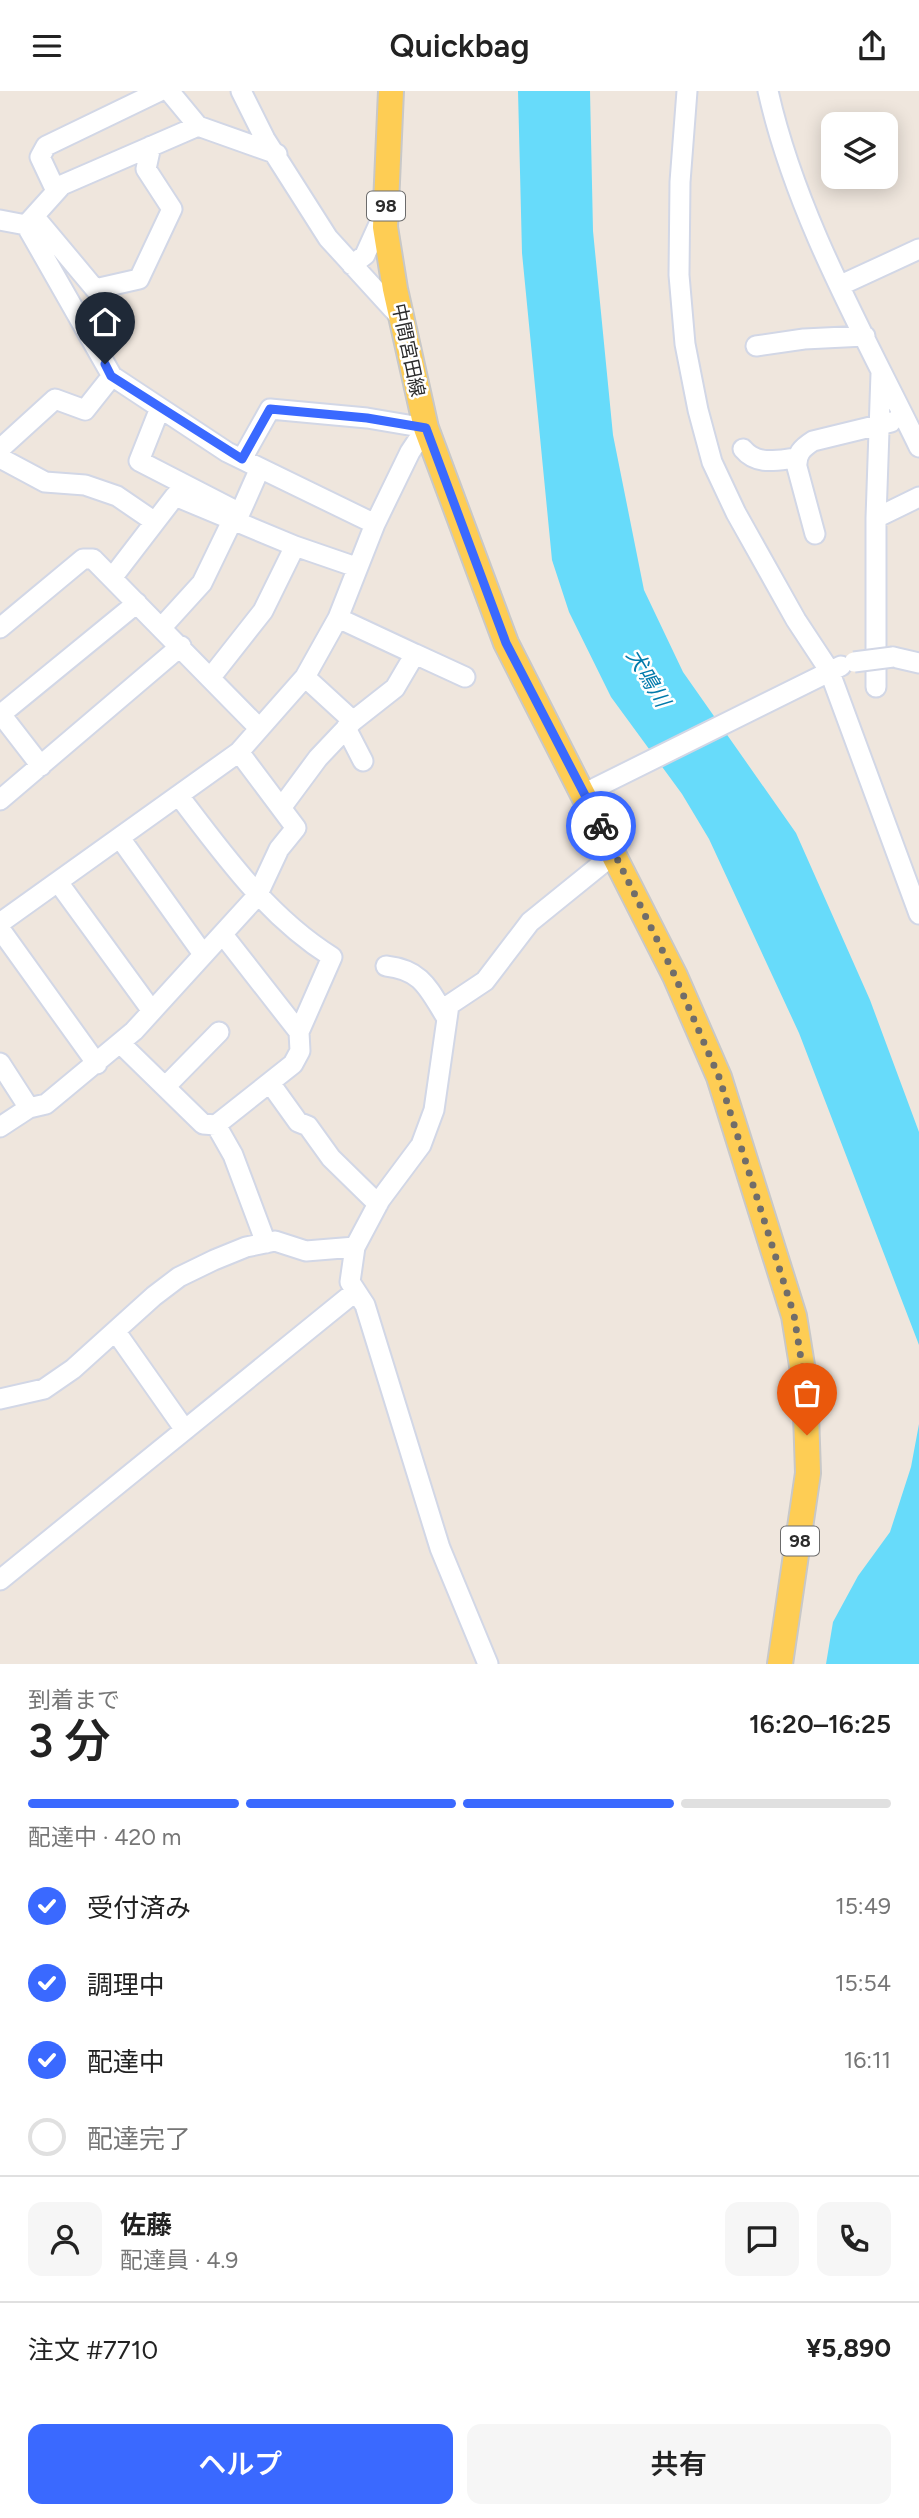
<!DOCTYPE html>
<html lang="ja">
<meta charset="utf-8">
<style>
body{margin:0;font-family:Figtree,"Noto Sans JP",sans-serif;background:#f6f6f6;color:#222;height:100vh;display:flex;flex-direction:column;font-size:26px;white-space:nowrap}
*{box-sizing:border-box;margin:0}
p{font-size:23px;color:#767676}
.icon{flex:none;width:38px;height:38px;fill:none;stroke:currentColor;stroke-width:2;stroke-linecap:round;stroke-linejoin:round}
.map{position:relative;height:1573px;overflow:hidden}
.panel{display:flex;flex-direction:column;background:#fff;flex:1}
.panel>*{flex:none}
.fabs{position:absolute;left:821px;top:21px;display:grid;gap:14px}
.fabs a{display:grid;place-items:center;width:77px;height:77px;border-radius:14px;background:#fff;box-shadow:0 4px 18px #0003;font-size:35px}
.pin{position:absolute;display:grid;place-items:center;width:60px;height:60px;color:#fff;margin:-72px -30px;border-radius:50% 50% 50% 0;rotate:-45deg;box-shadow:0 0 7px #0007}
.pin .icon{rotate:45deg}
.courier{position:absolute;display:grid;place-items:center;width:70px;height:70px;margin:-35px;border:5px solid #3a69ff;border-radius:50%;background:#fff;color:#222;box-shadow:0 2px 9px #0007}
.summary em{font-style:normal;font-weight:600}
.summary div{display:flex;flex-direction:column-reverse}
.summary{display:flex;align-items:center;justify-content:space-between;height:119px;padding:0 28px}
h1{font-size:46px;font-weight:600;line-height:52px}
.bar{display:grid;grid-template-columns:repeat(4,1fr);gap:10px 7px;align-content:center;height:84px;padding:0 28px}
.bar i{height:9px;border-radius:5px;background:#e0e0e0}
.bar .on{background:#3a69ff}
.bar p{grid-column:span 4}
.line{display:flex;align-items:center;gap:18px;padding:0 28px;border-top:2px solid #e0e0e0}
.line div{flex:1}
.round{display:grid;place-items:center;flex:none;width:74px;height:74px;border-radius:14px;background:#f6f6f6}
ol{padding:0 28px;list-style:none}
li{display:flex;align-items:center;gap:21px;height:77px}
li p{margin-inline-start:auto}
li .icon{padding:7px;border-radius:50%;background:#3a69ff;color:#fff;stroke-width:4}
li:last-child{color:#767676}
li i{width:38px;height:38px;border:4px solid #e0e0e0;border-radius:50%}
.action{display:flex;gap:14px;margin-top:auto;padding:14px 28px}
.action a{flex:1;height:80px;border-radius:14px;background:#3a69ff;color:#fff;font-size:28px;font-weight:600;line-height:80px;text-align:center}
.action a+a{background:#f6f6f6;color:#222}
header{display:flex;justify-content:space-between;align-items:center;height:91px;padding:0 28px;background:#fff;font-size:32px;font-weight:600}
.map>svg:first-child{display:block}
</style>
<header><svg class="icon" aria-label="menu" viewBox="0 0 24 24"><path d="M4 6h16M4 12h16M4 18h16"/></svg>Quickbag<svg class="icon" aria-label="share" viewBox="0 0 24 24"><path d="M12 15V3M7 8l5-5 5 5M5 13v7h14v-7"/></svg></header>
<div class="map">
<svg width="919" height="1573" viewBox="0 0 919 1573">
<rect width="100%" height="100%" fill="#efe6dd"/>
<path fill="#67dbfa" d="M518 0H590L593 140 613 344 644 499 683 581 796 742 870 909 919 1041V1254L799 942 709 748 682 703 611 606 569 521 552 469 522 162Z
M919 1333V1573H826L833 1531 858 1485 890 1441 911 1376Z"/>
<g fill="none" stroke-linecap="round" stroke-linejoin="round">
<g stroke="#d2d7e6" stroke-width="23">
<path id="minor" d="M169 0 198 35
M241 0 265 48 328 147 402 228
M687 0 680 91 679 184 685 253 698 319 712 371 736 422 796 529 829 579 919 823
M768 0C796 125 863 241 919 356
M56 100 40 66 46 55 160 0
M34 125 95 198 139 188 172 118 146 78 151 55
M0 129 26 134 112 285 227 361 375 433
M26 134 62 94 198 35 277 63
M352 174 365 164 384 122
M841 194 919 158
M756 255 804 248 865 245
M160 317 139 370 240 422 260 377
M0 358 55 308 85 319 112 285
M743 358C757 375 777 369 796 367
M0 367 45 391 85 394 117 405 155 431
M876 427 919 406
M815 443 797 376C796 363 802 357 813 350L891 331
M295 455 356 476
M112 487 175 405 295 455 263 520 211 586
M338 527 415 563 395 597 353 630
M162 536 202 492 232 430
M0 537 83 468H93L259 637
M415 563 465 586
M893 566 919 572
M876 596V427L881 282
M0 622 41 675
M0 624 137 512
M346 637 363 670
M585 702 841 575
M179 705C224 764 268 826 332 866L299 941 224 845
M0 709 181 555
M281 717 318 667 353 630 305 586
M120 747 203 863
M58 791 152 920
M0 832 239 661 305 586 338 527 375 433 410 361 426 337 367 327 270 318 242 368
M0 838 97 973
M386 875C422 879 428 897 446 926
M121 953 203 1033 216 1034 293 973 300 960 299 941
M0 972 29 1017
M270 992 298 1031 308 1035 331 1067 378 1113
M166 995 219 941
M216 1034 233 1064 266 1152
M0 1036 29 1017 46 1013 134 940 257 805 279 758 296 737 239 661
M116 1241 185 1339
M0 1308 44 1298 73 1278 154 1205 179 1186 214 1169 246 1156 275 1150 306 1160 355 1156
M0 1489 356 1200
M488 1573 440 1457 365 1214 350 1191 355 1156 380 1109 421 1054 434 1019 449 914 485 890 530 831 614 763"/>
</g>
<g stroke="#c8c8c8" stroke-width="28">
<path id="major" d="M391 0 385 136 395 198 426 337 506 552 675 885 719 986 794 1225 805 1293 808 1382 780 1573"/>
</g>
<use href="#minor" stroke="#fff" stroke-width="19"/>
<use href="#major" stroke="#fecd54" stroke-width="24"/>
<g stroke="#d2d7e6" stroke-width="23" stroke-linecap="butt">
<path id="minor-bridge" d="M854 571 893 566"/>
</g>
<use href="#minor-bridge" stroke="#fff" stroke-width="19"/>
</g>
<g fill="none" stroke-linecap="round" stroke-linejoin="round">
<path stroke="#706d6a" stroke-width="7" stroke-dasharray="0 12.6" d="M601 735 675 885 719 986 794 1224 805 1293 807 1344"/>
<path stroke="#3a69ff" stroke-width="9" d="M105 273 111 285 242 368 270 318 367 327 426 337 506 552 601 735"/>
</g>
<g text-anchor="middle" stroke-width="5" stroke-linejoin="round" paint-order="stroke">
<g fill="#fff" stroke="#6b6b6b" stroke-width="2">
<rect x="367" y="100.5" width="38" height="29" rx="5"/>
<rect x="781" y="1435.5" width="38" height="29" rx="5"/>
</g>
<g font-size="18" font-weight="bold" fill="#2c2c2c">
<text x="386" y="121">98</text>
<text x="800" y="1456">98</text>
</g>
<g font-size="19" fill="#2c2c2c" stroke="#fff">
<text transform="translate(409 259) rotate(78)" y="7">中間宮田線</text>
</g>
<g font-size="21" font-style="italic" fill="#017aab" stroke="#fff">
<text transform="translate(648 587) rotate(59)" y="7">犬鳴川</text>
</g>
</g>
</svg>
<div class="fabs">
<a><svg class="icon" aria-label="layers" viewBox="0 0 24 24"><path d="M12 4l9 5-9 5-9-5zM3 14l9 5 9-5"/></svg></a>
</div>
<div class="pin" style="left:807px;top:1344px;background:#ea580c"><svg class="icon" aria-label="bag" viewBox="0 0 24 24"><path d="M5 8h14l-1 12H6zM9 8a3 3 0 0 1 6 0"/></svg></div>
<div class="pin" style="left:105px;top:273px;background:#1f2937"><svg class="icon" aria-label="home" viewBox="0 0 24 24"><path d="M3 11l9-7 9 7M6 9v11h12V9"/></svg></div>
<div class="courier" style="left:601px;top:735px"><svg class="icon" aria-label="bike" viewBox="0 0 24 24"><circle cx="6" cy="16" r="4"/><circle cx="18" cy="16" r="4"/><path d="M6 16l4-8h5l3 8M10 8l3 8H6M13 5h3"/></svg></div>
</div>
<section class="panel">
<div class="summary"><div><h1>3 分</h1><p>到着まで</p></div><em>16:20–16:25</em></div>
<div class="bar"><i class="on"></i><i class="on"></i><i class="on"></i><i></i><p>配達中 · 420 m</p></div>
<ol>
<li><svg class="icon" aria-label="check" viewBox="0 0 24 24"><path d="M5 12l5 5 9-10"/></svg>受付済み<p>15:49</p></li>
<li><svg class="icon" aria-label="check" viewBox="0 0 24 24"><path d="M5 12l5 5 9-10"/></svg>調理中<p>15:54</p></li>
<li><svg class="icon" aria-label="check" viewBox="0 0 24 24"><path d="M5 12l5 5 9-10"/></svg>配達中<p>16:11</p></li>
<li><i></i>配達完了</li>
</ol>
<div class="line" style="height:126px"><a class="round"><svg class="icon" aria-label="person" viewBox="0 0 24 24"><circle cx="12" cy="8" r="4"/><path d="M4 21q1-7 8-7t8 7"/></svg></a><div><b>佐藤</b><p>配達員 · 4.9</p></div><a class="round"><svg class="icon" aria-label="chat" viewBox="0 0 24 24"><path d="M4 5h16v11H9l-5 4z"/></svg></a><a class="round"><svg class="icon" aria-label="phone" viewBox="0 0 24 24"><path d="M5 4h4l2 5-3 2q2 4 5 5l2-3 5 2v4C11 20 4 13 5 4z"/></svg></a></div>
<div class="line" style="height:91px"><div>注文 #7710</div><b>¥5,890</b></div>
<div class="action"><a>ヘルプ</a><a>共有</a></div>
</section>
